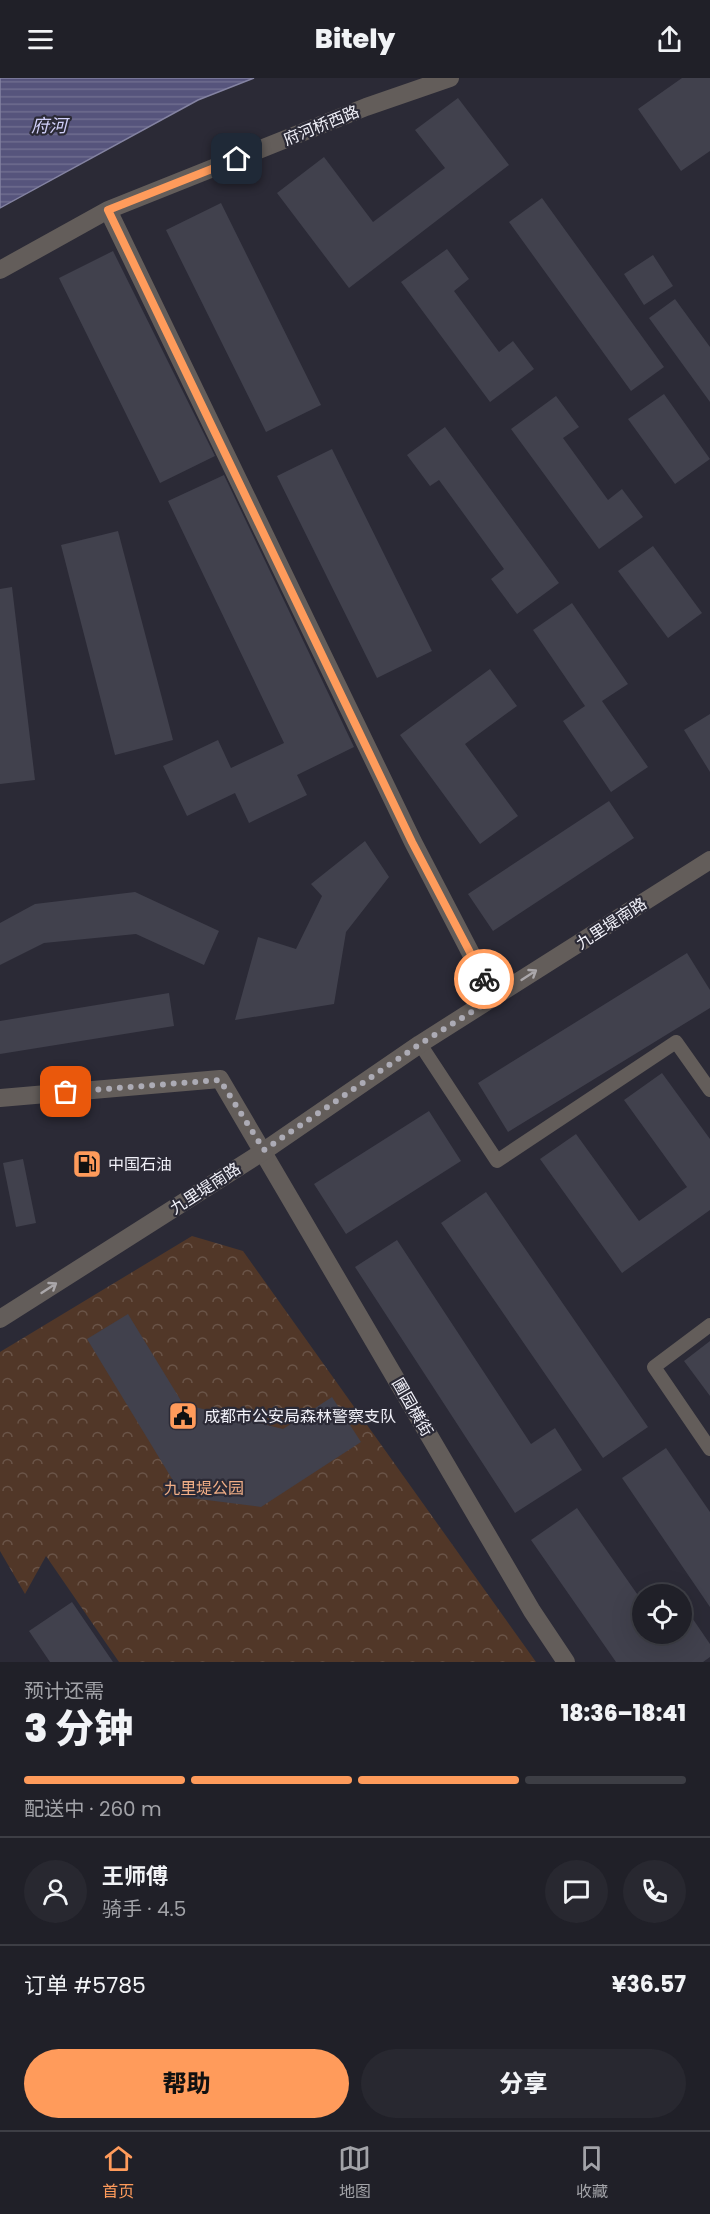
<!DOCTYPE html>
<html lang="zh">
<meta charset="utf-8">
<style>
body{margin:0;font-family:Poppins,"Noto Sans SC",sans-serif;background:#282830;color:#f1f3f6;height:100vh;display:flex;flex-direction:column;font-size:22px;white-space:nowrap}
*{box-sizing:border-box;margin:0}
p{font-size:20px;color:#a2a3a8}
.icon{flex:none;width:33px;height:33px;fill:none;stroke:currentColor;stroke-width:2;stroke-linecap:round;stroke-linejoin:round}
.map{position:relative;height:1584px;overflow:hidden}
.drawer{display:flex;flex-direction:column;background:#202028;flex:1}
.drawer>*{flex:none}
.fabs{position:absolute;left:632px;top:1506px;display:grid;gap:12px}
.fabs a{display:grid;place-items:center;width:60px;height:60px;border-radius:50%;background:#202028;box-shadow:0 6px 24px #0002,0 0 0 2px #3d3e45;font-size:30px}
.pin{position:absolute;display:grid;place-items:center;width:51px;height:51px;color:#fff;margin:-26px;border-radius:12px;box-shadow:0 3px 9px #0006}
.courier{position:absolute;display:grid;place-items:center;width:60px;height:60px;margin:-30px;border:4px solid #ff9b5b;border-radius:50%;background:#fff;color:#222;box-shadow:0 2px 8px #0007}
.head em{font-style:normal;font-weight:800}
.head div{display:flex;flex-direction:column-reverse}
.head{display:flex;align-items:center;justify-content:space-between;height:102px;padding:0 24px}
h1{font-size:39px;font-weight:800;line-height:45px}
.bar{display:grid;grid-template-columns:repeat(4,1fr);gap:9px 6px;align-content:center;height:72px;padding:0 24px}
.bar i{height:8px;border-radius:4px;background:#3d3e45}
.bar .current{background:#ff9b5b}
.bar p{grid-column:span 4}
.line{display:flex;align-items:center;gap:15px;padding:0 24px;border-top:2px solid #3d3e45}
.line div{flex:1}
.round{display:grid;place-items:center;flex:none;width:63px;height:63px;border-radius:32px;background:#282830}
.primary-button{display:flex;gap:12px;margin-top:auto;padding:12px 24px}
.primary-button a{flex:1;height:69px;border-radius:36px;background:#ff9b5b;color:#111;font-size:24px;font-weight:800;line-height:69px;text-align:center}
.primary-button a+a{background:#282830;color:#f1f3f6}
header{display:flex;justify-content:space-between;align-items:center;height:78px;padding:0 24px;background:#202028;font-size:27px;font-weight:800}
.menu{display:flex;justify-content:space-around;align-items:center;height:84px;border-top:2px solid #3d3e45;background:#202028;font-size:16px;color:#a2a3a8}
.menu a{display:grid;justify-items:center;gap:3px}
.menu .current{color:#ff9b5b}
.map>svg:first-child{display:block}
</style>
<header><svg class="icon" aria-label="menu" viewBox="0 0 24 24"><path d="M4 6h16M4 12h16M4 18h16"/></svg>Bitely<svg class="icon" aria-label="share" viewBox="0 0 24 24"><path d="M12 15V3M7 8l5-5 5 5M5 13v7h14v-7"/></svg></header>
<div class="map">
<svg width="710" height="1584" viewBox="0 0 710 1584">
<defs>
<pattern id="park-crowns" width="20" height="18" patternUnits="userSpaceOnUse" patternTransform="scale(1.5)"><rect width="20" height="18" fill="#513728"/><path d="M2 6a3 3 0 1 1 6 0M12 15a3 3 0 1 1 6 0" fill="none" stroke="#6a5448"/></pattern>
<pattern id="water-rules" width="6" height="5" patternUnits="userSpaceOnUse" patternTransform="scale(1.5)"><rect width="6" height="5" fill="#56547c"/><path d="M0 2.5h6" fill="none" stroke="#6f6d8f"/></pattern>
</defs>
<rect width="100%" height="100%" fill="#2b2a36"/>
<path fill="url(#park-crowns)" d="M192 1158 243 1173 536 1584H119L46 1478 25 1516 0 1473V1274Z"/>
<path fill="url(#water-rules)" stroke="#8483a2" stroke-width="1.5" d="M0 0H254L198 22 0 130Z"/>
<path fill="#41414d" d="M682 0H710V73L681 93 638 31Z
M458 20 509 87 349 210 277 115 324 79 373 144 445 90 415 52Z
M542 120 664 289 631 313 509 144Z
M221 125 321 327 266 354 166 152Z
M447 171 469 201 454 213 499 274 513 263 534 291 490 324 401 204Z
M113 173 215 378 160 405 59 200Z
M653 177 673 208 644 227 624 196Z
M675 221 710 269V324L649 240Z
M664 316 710 381 675 406 628 341Z
M556 318 579 349 563 360 608 422 622 411 643 439 599 471 511 351Z
M445 349 559 505 517 536 491 501 504 491 439 402 430 408 407 377Z
M332 371 432 573 377 600 277 398Z
M224 397 354 669 297 697 307 717 249 745 235 715 187 738 163 688 218 662 231 690 284 665 168 423Z
M118 453 173 662 115 677 61 467Z
M653 468 702 535 668 560 618 493Z
M12 509 35 702 0 706V511Z
M572 525 628 606 602 623 648 689 611 714 563 643 585 628 533 552Z
M490 591 517 628 465 666 518 738 480 766 400 657Z
M710 636V694L684 652Z
M609 723 634 760 493 853 468 816Z
M365 763 389 799 346 854 334 926 235 942 258 859 296 871 322 818 311 806Z
M135 814 219 853 204 887 136 856 44 865 0 887V845L35 826Z
M687 875 710 912V930L508 1054 478 1005Z
M169 915 174 948 0 976V943Z
M662 995 710 1061V1132L622 1195 540 1081 576 1056 639 1143 687 1109 624 1022Z
M429 1033 461 1083 346 1156 314 1106Z
M23 1081 36 1145 16 1149 3 1085Z
M486 1114 648 1349 603 1380 441 1145Z
M397 1162 531 1366 555 1350 582 1392 515 1435 355 1189Z
M128 1236 183 1326 283 1351 332 1319 361 1364 261 1429 183 1419 87 1261Z
M710 1263V1318L684 1283Z
M666 1370 710 1434V1529L622 1400Z
M577 1430 642 1523V1556H681V1530L684 1528 710 1566V1579L703 1584H616L531 1462Z
M72 1524 113 1584H50L29 1553Z"/>
<g fill="none" stroke-linecap="round" stroke-linejoin="round">
<path stroke="#635d5a" stroke-width="14" d="M420 966 497 1083 676 964 710 1012
M710 1247 654 1289 710 1371"/>
<path stroke="#635d5a" stroke-width="18" d="M108 132 413 764 494 920
M0 192 108 132 366 29 450 0
M0 1020 220 1001 532 1533 566 1584"/>
<path stroke="#635d5a" stroke-width="18" d="M0 1241 264 1073 420 966 710 782"/>
</g>
<defs><path id="oneway-shaft" d="M-6 0H5M1.5-3L5.5 0L1.5 3" fill="none" stroke-width="1.6" stroke-linecap="round" stroke-linejoin="round" transform="scale(1.5)"/></defs>
<g stroke="#aaa7aa">
<use href="#oneway-shaft" transform="translate(529 897) rotate(-33)"/>
<use href="#oneway-shaft" transform="translate(49 1210) rotate(-33)"/>
</g>
<g fill="none" stroke-linecap="round" stroke-linejoin="round">
<path stroke="#acabb5" stroke-width="6" stroke-dasharray="0 10.8" d="M66 1014 220 1002 264 1072 420 966 494 920 484 901"/>
<path stroke="#ff9b5b" stroke-width="8" d="M237 81 108 132 412 764 484 901"/>
</g>
<defs>
<g id="fuel-square" transform="scale(1.5)"><rect x="-9" y="-9" width="18" height="18" rx="4" fill="#ff9b5b" stroke="#2b2a36"/><path d="M-5.5-6h7V0h2V4h1.3V-2.5L3-4.5l.8-.8L6-3V5H2.5V1h-1V6h-7ZM-4.2-4.7v3.2H.2V-4.7Z" fill="#111"/></g>
<g id="civic-square" transform="scale(1.5)"><rect x="-9" y="-9" width="18" height="18" rx="4" fill="#ff9b5b" stroke="#2b2a36"/><path d="M-.6-6.5H3V-4.5H.6V-3L4-1V1h2V6H-6V1h2V-1L-.6-3ZM-1.2 2.5V6h2.4V2.5Z" fill="#111"/></g>
</defs>
<g fill-rule="evenodd">
<use href="#fuel-square" x="87" y="1086"/>
<use href="#civic-square" x="183" y="1338"/>
</g>
<g text-anchor="middle" stroke-width="4.5" stroke-linejoin="round" paint-order="stroke">
<g font-size="16" fill="#f1f1f9" stroke="#2b2a36">
<text transform="translate(321 47) rotate(-22)" y="6">府河桥西路</text>
<text transform="translate(611 845) rotate(-33)" y="6">九里堤南路</text>
<text transform="translate(205 1110) rotate(-33)" y="6">九里堤南路</text>
<text transform="translate(413 1329) rotate(60)" y="6">圃园横街</text>
</g>
<g font-size="16" fill="#f1f1f9" stroke="#2b2a36" text-anchor="start">
<text x="108" y="1092">中国石油</text>
<text x="204" y="1344">成都市公安局森林警察支队</text>
</g>
<g font-size="16" fill="#f1ae86" stroke="#2b2a36">
<text x="204" y="1416">九里堤公园</text>
</g>
<g font-size="18" font-style="italic" fill="#d0cff8" stroke="#2b2a36">
<text x="49" y="54">府河</text>
</g>
</g>
</svg>
<div class="fabs">
<a><svg class="icon" aria-label="locate" viewBox="0 0 24 24"><circle cx="12" cy="12" r="6"/><path d="M12 2v4M12 18v4M2 12h4M18 12h4"/></svg></a>
</div>
<div class="pin" style="left:66px;top:1014px;background:#ea580c"><svg class="icon" aria-label="bag" viewBox="0 0 24 24"><path d="M5 8h14l-1 12H6zM9 8a3 3 0 0 1 6 0"/></svg></div>
<div class="pin" style="left:237px;top:81px;background:#1f2937"><svg class="icon" aria-label="home" viewBox="0 0 24 24"><path d="M3 11l9-7 9 7M6 9v11h12V9"/></svg></div>
<div class="courier" style="left:484px;top:901px"><svg class="icon" aria-label="bike" viewBox="0 0 24 24"><circle cx="6" cy="16" r="4"/><circle cx="18" cy="16" r="4"/><path d="M6 16l4-8h5l3 8M10 8l3 8H6M13 5h3"/></svg></div>
</div>
<section class="drawer">
<div class="head"><div><h1>3 分钟</h1><p>预计还需</p></div><em>18:36–18:41</em></div>
<div class="bar"><i class="current"></i><i class="current"></i><i class="current"></i><i></i><p>配送中 · 260 m</p></div>
<div class="line" style="height:108px"><a class="round"><svg class="icon" aria-label="person" viewBox="0 0 24 24"><circle cx="12" cy="8" r="4"/><path d="M4 21q1-7 8-7t8 7"/></svg></a><div><b>王师傅</b><p>骑手 · 4.5</p></div><a class="round"><svg class="icon" aria-label="chat" viewBox="0 0 24 24"><path d="M4 5h16v11H9l-5 4z"/></svg></a><a class="round"><svg class="icon" aria-label="phone" viewBox="0 0 24 24"><path d="M5 4h4l2 5-3 2q2 4 5 5l2-3 5 2v4C11 20 4 13 5 4z"/></svg></a></div>
<div class="line" style="height:78px"><div>订单 #5785</div><b>¥36.57</b></div>
<div class="primary-button"><a>帮助</a><a>分享</a></div>
</section>
<nav class="menu">
<a class="current"><svg class="icon" aria-label="home" viewBox="0 0 24 24"><path d="M3 11l9-7 9 7M6 9v11h12V9"/></svg>首页</a>
<a><svg class="icon" aria-label="map" viewBox="0 0 24 24"><path d="M3 6l6-2 6 2 6-2v14l-6 2-6-2-6 2zM9 4v14M15 6v14"/></svg>地图</a>
<a><svg class="icon" aria-label="saved" viewBox="0 0 24 24"><path d="M7 4h10v16l-5-4-5 4z"/></svg>收藏</a>
</nav>
